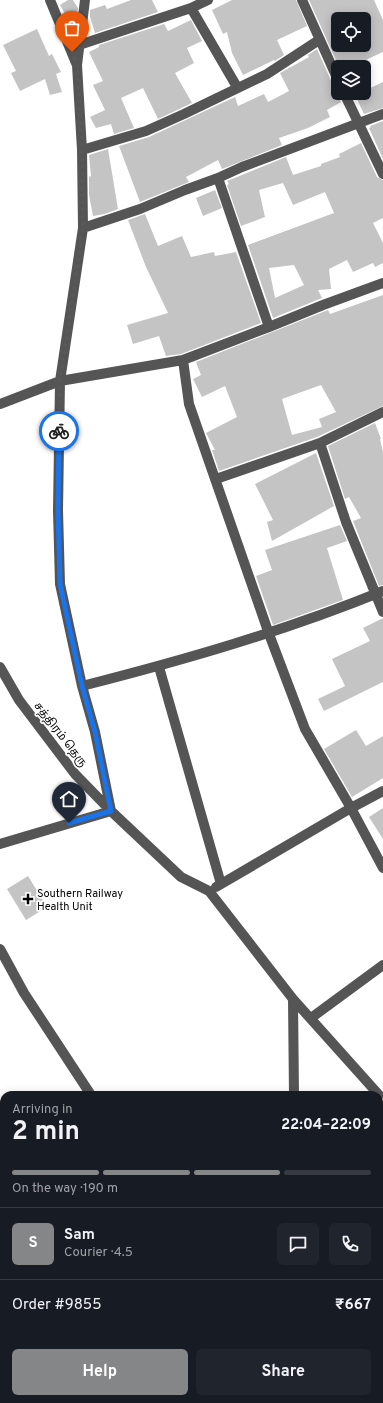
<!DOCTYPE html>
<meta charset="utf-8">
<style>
body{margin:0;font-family:Overpass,"Noto Sans Tamil",sans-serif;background:#20242c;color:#f1f3f6;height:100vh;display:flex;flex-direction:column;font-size:15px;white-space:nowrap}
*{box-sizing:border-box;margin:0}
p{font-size:13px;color:#9ea1a6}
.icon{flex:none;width:22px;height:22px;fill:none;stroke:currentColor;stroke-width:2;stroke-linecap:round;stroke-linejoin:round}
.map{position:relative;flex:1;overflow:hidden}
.side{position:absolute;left:0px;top:1091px;width:383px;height:312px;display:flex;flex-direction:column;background:#171b24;border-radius:12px 12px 0 0;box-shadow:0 2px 10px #0003}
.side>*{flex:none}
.fabs{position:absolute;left:331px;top:12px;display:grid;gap:8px}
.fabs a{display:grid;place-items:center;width:40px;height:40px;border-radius:6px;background:#171b24;box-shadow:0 2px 10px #0003;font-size:20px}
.pin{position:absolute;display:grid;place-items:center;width:34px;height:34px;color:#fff;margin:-41px -17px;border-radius:50% 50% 50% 0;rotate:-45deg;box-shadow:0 0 4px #0007}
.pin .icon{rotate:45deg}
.courier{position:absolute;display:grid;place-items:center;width:40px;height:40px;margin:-20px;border:3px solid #1a73e8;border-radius:50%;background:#fff;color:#222;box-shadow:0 1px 5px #0007}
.summary em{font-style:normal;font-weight:700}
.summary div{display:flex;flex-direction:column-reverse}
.summary{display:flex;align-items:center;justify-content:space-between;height:68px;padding:0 12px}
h1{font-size:26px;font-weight:700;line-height:30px}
.bar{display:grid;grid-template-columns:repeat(4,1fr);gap:6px 4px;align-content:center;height:48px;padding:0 12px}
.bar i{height:5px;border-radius:3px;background:#363941}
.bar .current{background:#858687}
.bar p{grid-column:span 4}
.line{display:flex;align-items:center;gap:10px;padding:0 12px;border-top:1px solid #363941}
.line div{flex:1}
.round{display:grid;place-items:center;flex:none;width:42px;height:42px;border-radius:6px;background:#20242c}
.button{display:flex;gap:8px;margin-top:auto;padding:8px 12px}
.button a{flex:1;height:46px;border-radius:6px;background:#858687;color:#fff;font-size:16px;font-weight:700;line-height:46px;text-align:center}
.button a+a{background:#20242c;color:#f1f3f6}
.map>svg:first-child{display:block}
</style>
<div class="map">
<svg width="383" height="1403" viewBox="0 0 383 1403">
<rect width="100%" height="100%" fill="#fff"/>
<path fill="#c4c4c4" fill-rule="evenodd" d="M68 0H73L78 8 77 15 68 19 60 5Z
M131 0H152L158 12 95 33 90 17V10L105 5 107 9Z
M232 0H296L307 26 277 40 284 55 275 61 274 60 243 75 232 53 227 32 223 34 212 10Z
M309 0H374L383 20V52L357 64 359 67H339ZM338 19H364V45H351L338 51Z
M191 20 202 41 187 48 194 63 175 73 192 103 158 119 143 88 121 98 134 128 114 134 111 124 96 128 90 117 105 110 93 85 103 81 89 52 99 47V45L164 24 168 31Z
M37 29 49 56 52 54 61 72 56 74 62 92 50 95 45 79 20 91 11 73 16 71 3 45Z
M317 49 332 83 335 85 338 86V95L341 102 327 110 330 117 308 128 279 138 282 145 222 169 218 160 186 177 189 182 140 202 119 146 149 137 235 97 238 106 264 94 268 102 289 91 280 73 309 57 308 55Z
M383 82V108L364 114 355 95 353 96 351 93H364V91Z
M383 121V159L369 128 371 127 370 126Z
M361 143 377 177 383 180V218L373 223 383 243V263L375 267 373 263 353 272 347 260 329 269 331 289 318 290 322 298 273 318 248 245 334 213 325 192 293 205 283 183 259 190 265 217 241 226 227 185 229 184 227 181 286 157 293 175 321 166V164L340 157 339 154ZM294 265 304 285 275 298 269 268Z
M108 149 118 209 105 214 93 216 89 195V177L91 176 89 155Z
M215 190 222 208 203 216 196 198Z
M145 214 158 246 182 236 191 257 214 252 215 256 236 252 261 323 181 354 166 356 159 336 133 344 127 325 168 313 146 267 128 220Z
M383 295V406L317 437 219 471 212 450H215L206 433 237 417 225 386 202 397 193 379 201 375 196 362 328 310 330 314ZM321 385 336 412 319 419 322 427 292 435 282 399Z
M375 423 381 439H380L383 452V585L379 586 353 521 361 518 349 497 345 499 328 446Z
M316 453 334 506 272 541 267 522 273 520 255 484Z
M340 525 347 541 327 548 343 600 273 625 256 576 272 570 265 550Z
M383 618V682L324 711 318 699 345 686 332 659 370 641 363 628Z
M356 730 366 746 383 736V778L352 797 324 749Z
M383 808V839L369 817Z
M28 876 47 907 26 920 7 889Z"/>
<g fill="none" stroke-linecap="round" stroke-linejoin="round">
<path stroke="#555" stroke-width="10" d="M50 0 76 63
M85 0 77 65 82 150 83 228 60 381 58 510 60 584 82 686 95 732 111 811
M302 0 338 80
M191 8 237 87
M79 45 191 8 208 0
M344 93 383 174
M82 150 146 131 184 114 267 74 319 40
M218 178 269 327
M83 228 140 209 185 190 218 178 242 167 383 114
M183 360 189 404 269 634 305 729 351 808 383 868
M0 404 60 381 183 360 269 327 323 305 383 283
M320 443 346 522 383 612
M216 479 320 443 383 412
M0 667 19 700 75 774 111 811 181 877 209 891 293 999 379 1095
M159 667 221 884
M82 686C184 660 285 631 383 591
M0 844 111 811
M216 887 351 808 383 791
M0 949 24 993 91 1095
M293 999 294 1095
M311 1018 383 965
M379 1380 383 1378
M226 1399 227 1403
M343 1403 349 1399"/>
<path stroke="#000" stroke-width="3" stroke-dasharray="6 2 1 2" stroke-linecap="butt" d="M0 1373 4 1389
M6 1399 7 1403"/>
</g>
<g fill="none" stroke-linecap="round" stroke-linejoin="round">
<path stroke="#595959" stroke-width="4" stroke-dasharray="0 7.2" d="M59 431 60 381 83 228 82 150 77 65 72 52"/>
<path stroke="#1a73e8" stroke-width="5" d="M59 431 58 510 60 584 82 686 95 732 111 811 69 823"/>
</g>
<path fill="#000" stroke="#fff" stroke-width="1.5" d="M26 893h4v4h4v4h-4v4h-4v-4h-4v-4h4z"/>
<g text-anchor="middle" stroke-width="3.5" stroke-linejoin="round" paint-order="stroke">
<g font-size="11" fill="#000" stroke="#fff">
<text transform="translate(61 734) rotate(52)" y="4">சத்திரம் தெரு</text>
</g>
<g font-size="11" fill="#000" stroke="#fff" text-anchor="start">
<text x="37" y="897">Southern Railway<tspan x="37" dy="13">Health Unit</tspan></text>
</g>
</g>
</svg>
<div class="fabs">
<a><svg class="icon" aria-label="locate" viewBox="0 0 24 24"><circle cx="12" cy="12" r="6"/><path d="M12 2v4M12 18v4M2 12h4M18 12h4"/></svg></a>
<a><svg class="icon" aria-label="layers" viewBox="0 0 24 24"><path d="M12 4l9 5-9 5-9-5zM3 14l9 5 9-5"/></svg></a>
</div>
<div class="pin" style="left:72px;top:52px;background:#ea580c"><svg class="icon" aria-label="bag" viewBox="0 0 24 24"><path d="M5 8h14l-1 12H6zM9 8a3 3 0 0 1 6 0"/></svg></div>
<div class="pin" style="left:69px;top:823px;background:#1f2937"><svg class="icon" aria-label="home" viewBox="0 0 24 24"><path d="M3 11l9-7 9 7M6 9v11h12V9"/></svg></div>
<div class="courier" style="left:59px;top:431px"><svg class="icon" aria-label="bike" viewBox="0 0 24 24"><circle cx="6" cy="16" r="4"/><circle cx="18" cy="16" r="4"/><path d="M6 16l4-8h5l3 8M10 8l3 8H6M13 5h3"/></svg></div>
<section class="side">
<div class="summary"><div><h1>2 min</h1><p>Arriving in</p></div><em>22:04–22:09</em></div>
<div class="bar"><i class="current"></i><i class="current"></i><i class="current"></i><i></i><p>On the way · 190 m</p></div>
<div class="line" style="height:72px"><b class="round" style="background:#858687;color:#fff">S</b><div><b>Sam</b><p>Courier · 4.5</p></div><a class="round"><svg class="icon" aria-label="chat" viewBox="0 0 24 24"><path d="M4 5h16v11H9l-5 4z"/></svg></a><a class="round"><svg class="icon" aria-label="phone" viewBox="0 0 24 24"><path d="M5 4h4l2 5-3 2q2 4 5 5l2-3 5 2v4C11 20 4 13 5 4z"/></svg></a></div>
<div class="line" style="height:52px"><div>Order #9855</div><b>₹667</b></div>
<div class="button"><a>Help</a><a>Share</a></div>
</section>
</div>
